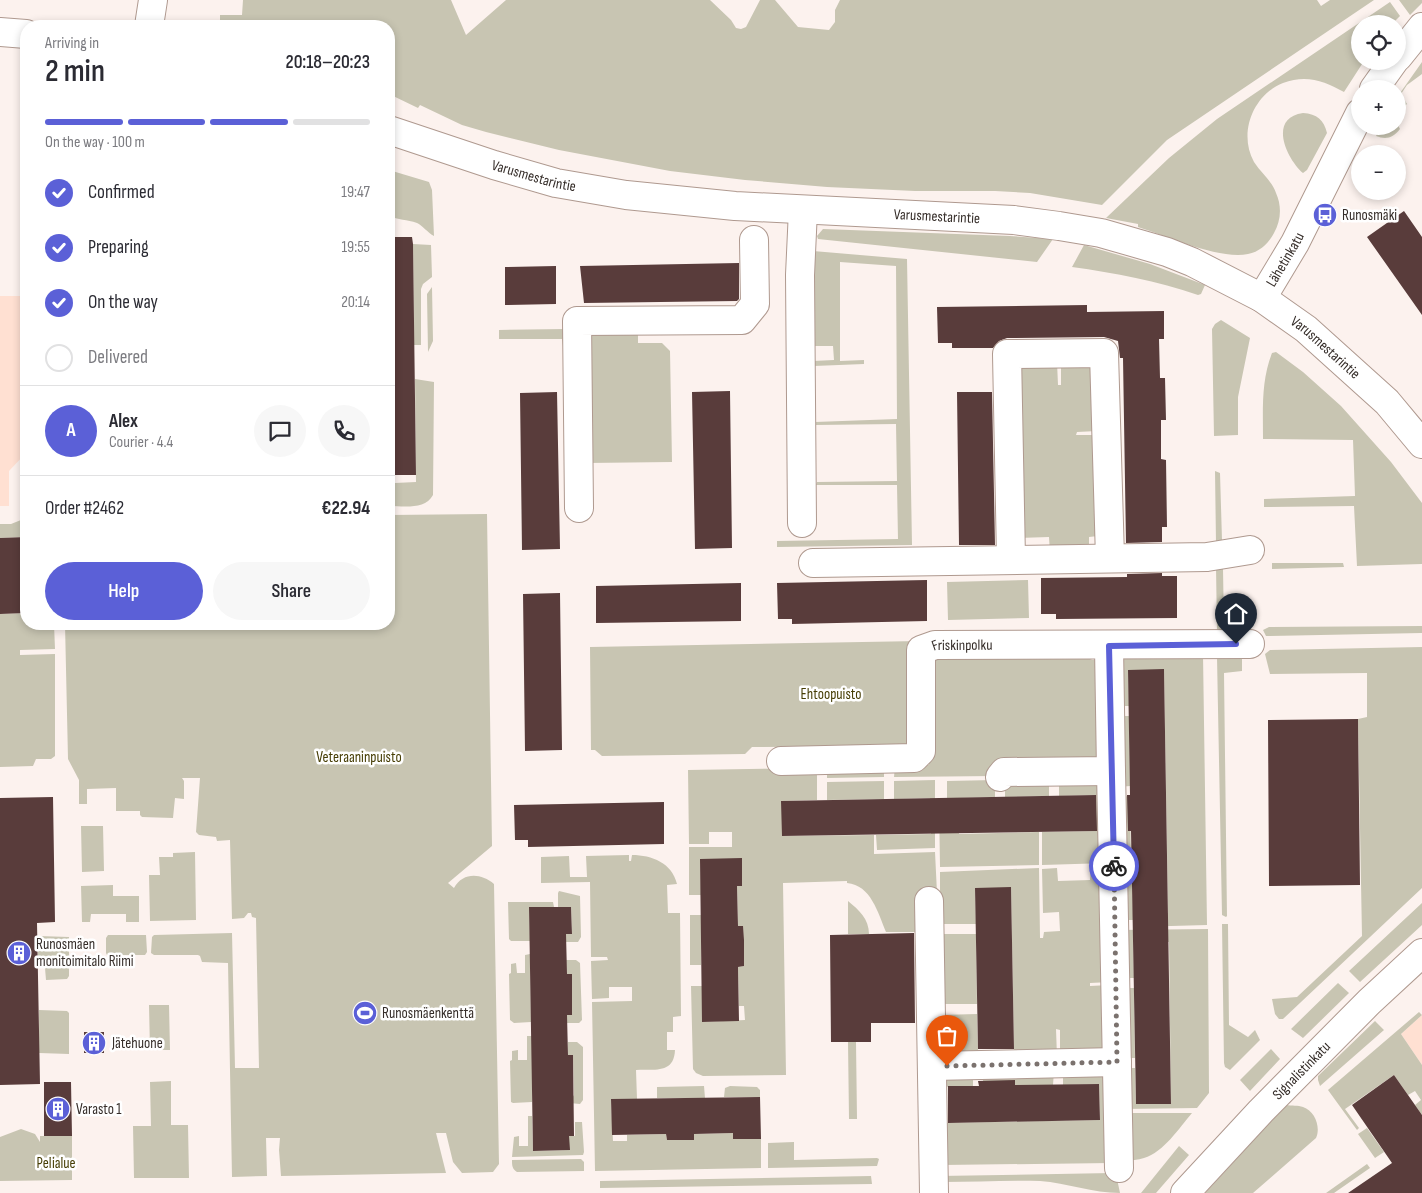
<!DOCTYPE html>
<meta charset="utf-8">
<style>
body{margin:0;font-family:"Sofia Sans Condensed",sans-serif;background:#f7f7f7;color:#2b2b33;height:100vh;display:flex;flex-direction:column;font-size:19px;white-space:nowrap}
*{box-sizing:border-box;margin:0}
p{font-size:16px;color:#7c7c81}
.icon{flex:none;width:28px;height:28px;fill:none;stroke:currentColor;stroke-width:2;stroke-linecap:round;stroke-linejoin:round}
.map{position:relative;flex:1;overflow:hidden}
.sheet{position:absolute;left:20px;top:20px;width:375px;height:610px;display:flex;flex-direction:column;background:#fff;border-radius:20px;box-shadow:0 2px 8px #0003}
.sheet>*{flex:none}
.controls{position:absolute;left:1351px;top:15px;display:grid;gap:10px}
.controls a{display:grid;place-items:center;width:55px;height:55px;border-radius:50%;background:#fff;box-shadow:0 2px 8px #0003;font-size:25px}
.pin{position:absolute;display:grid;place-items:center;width:42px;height:42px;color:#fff;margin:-51px -21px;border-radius:50% 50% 50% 0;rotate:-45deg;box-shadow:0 0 5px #0007}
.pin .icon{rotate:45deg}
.courier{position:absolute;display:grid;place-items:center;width:50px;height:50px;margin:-25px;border:4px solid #5b60d7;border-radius:50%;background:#fff;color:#222;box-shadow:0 1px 6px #0007}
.overview em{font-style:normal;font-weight:600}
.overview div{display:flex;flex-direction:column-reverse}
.overview{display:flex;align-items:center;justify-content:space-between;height:85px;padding:0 25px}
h1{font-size:32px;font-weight:600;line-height:38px}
.bar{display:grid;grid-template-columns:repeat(4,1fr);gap:8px 5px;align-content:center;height:60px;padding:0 25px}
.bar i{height:6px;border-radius:4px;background:#e1e1e2}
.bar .current{background:#5b60d7}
.bar p{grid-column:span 4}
.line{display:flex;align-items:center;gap:12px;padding:0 25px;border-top:1px solid #e1e1e2}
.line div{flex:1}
.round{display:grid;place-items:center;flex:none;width:52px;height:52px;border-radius:26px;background:#f7f7f7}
ol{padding:0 25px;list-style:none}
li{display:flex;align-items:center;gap:15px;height:55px}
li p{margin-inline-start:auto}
li .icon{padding:5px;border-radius:50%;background:#5b60d7;color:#fff;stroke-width:4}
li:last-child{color:#7c7c81}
li i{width:28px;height:28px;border:2px solid #e1e1e2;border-radius:50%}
.button{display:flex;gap:10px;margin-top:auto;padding:10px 25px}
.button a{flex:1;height:58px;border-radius:30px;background:#5b60d7;color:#fff;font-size:20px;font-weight:600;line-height:58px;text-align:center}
.button a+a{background:#f7f7f7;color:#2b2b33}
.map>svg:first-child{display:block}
</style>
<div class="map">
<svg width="1422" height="1193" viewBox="0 0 1422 1193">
<rect width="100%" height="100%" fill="#fcf2ee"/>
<path fill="#ffe0d2" d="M0 296H26V453L9 471V506H0Z
M1422 1015V1065L1401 1034Z"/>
<path fill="#c8c5b2" d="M243 0H451L466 35 506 0H710L731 20 736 28 741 29 746 27 760 0H775L798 27 829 30 835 22V10L840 0H1317L1321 6 1330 0H1374L1167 140 1102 205 1030 193 995 191H915L827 187 745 180 670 171 559 150 486 132 462 125 420 105 418 108 389 94V26H220V15H242Z
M1399 0H1422V3L1410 15Z
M1390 2 1400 16 1392 24H1360V61H1364L1344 92C1325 81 1306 74 1283 83 1253 95 1238 133 1254 162 1261 173 1272 181 1276 193 1282 206 1281 221 1274 233 1269 243 1260 252 1248 254 1219 260 1167 236 1138 227V224L1106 218 1169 158 1217 119Z
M1422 62V74L1407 85 1401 94 1407 104 1398 111V96Z
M1303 113C1317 114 1324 120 1327 133L1307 170 1303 173C1286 158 1268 118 1303 113Z
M1398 125 1400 129C1393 138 1386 140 1376 136L1381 126Z
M389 170 429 182 432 190 434 236C428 233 422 225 417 223 407 219 398 221 389 215Z
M823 229 1010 236 1053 239 1037 262 818 239 817 236Z
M413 244 431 245 432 277 423 284 421 289V345H414Z
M1084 245 1150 264 1205 285 1201 294 1198 295C1157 281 1115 273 1072 267Z
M813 251 907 259 912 545 777 547V541L898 539 897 485H816L817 482 897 481 896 424 816 425 815 422 897 419 896 266 840 262V361L864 360V364L814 366 813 361 834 360 833 346H813Z
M432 287 433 341 428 352 427 294Z
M1221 320 1250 338 1238 397V435L1214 436 1212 329 1215 324Z
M638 328V343H662L670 351 672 462 587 463 583 331Z
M565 329 570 346H563L562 339H499V330Z
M1276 352 1303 372 1341 406 1391 462 1422 503V564L1357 566 1354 506 1264 507V499L1355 496 1353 440 1263 439C1263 409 1261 381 1272 353Z
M1061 361H1092L1097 431 1077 432 1076 435H1097L1098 536 1089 537V553H1050L1049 537 1018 538 1021 385 1011 363 1057 362 1058 385H1061Z
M415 379 434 382 433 495C425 510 404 506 389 506V492H395V483L416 482Z
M1215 471 1220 473 1222 540 1219 543H1216Z
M487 514 492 846 448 883 454 888C463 872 481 873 494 884L499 1164 493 1172 462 1173 453 1162 446 1133H436L446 1173 281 1176 279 1150 280 1138H266L267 1176 232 1177 228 963 202 962 200 956 198 955H154L151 953 152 937 154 935 232 933 235 1068H259L256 918 252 917 251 913H248L244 918 232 919 230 840 217 841 216 837 199 835 196 832 200 778H182L184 781V799L175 798 173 818 142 817 140 815V811H116V788L87 789V804H79V780L68 759 65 624H389V515Z
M26 518V537L0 538V524H11Z
M1272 563H1343L1344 567 1272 569Z
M1216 566 1223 569 1224 627 1241 628 1234 636 1217 632Z
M1028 580 1029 618 948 620 947 582Z
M26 613V624H54L55 649 20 650V655L55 654V756L51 759H36L33 766 0 767V614Z
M1422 626V633L1266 636 1263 630 1269 627Z
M920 641 915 669 906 673V680L915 677V746L752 747 745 754 602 756 595 750H591L590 647Z
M1422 647V888L1283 1019H1279L1275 1014 1272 999 1297 997 1362 936 1358 719 1367 717V673L1270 674 1265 654 1270 650Z
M1119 653 1203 654 1207 925 1135 927 1134 920H1119L1121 877H1132L1133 914 1168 913 1164 670H1128L1129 706H1117Z
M1242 654V671L1224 673 1227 916 1226 917 1222 915 1217 657Z
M1099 656 1090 660H1103L1105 763 995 776 894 777 895 766 929 765 927 670 929 657Z
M1118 716H1129L1130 786 1119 787Z
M815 768 817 769V800L782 801V836L874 835V854L935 852 937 893 919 932H886C878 913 871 885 847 883V881L783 883 786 1075 703 1076 696 1073 693 1069 691 986H702V1022L745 1020 744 1006H739L738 967 744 966 743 926H738L737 886H742V859H700L701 895H689V847H732V832H709V844H689L688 770Z
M884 768V777L827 778V770Z
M1102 776 1108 863 1042 865V832L1096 831 1095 795 1059 796V780Z
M1049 779V796L1005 797V781Z
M935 780V848L877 850 876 835 931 834 930 798 894 799V781Z
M995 780V797L959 798V834L1039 832V865L940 867 939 802 947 801V781Z
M884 781V799L827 800V782Z
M1130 796 1131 867 1122 868 1118 797Z
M81 826H103L104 871 82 872Z
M195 852 196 920 150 921 149 875H160L159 857H173V853Z
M629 855V861H631L632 855C652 855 672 863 677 884L667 885 668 913H680L681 1016 673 1017V1032H667V1050H675C674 1074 655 1069 636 1070L637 1099H611L613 1141H627V1135L666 1134 667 1140H694V1134L733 1133 761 1139V1168L595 1171 592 1002 632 1001V987H609V998L592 999 591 961 608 960 607 957H591L590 882 541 883V857L569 856 570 877H587L586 856Z
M1108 866 1110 982 1090 983V986L1110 985 1111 1050 1060 1057V1030L1056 1029 1057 1057 947 1060 946 1042H937L940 1015 977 1014 978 1050H1014L1011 888H975L976 924H943L940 922V872L1039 868 1040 938H1043L1044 932 1060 931 1059 912 1043 913 1042 869 1057 868 1058 881 1090 880 1091 867Z
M113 885V896H139V922H126V914H91L90 922H82L81 886Z
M559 891 580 896 581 937 578 942H566V934H572L571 907H558V893Z
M848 901C859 910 869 919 869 934H848Z
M508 902H553L554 907H529L530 941H511L509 939Z
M1422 903V925L1360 982 1349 971Z
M690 915H701V965H690Z
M1222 924H1228L1229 1025 1248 1037 1255 1030 1260 1040 1230 1070 1225 1067 1224 1063Z
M1208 929 1209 1093 1197 1108 1123 1109 1124 1068H1135L1136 1104H1171L1169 942H1133L1134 978H1124L1119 930Z
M940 934H976L977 1004H941Z
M108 935H146L147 952 145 955H107L106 953V938Z
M38 936 69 937V976L67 979 46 980 45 968H38Z
M530 954 531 1022 514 1023 510 1020 509 974 511 973V964L516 963 517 973H525V955Z
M566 960H576L580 963 582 1020 579 1023H567V1015H572V974H567Z
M1338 983 1349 993 1303 1038 1291 1029Z
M1123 988H1134L1135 1058H1125Z
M149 1005H169L170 1050H150Z
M39 1010 67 1011 69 1013V1054L39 1053Z
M1419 1012 1422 1015 1401 1034 1422 1065V1115L1415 1105 1421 1100 1415 1091 1408 1095 1394 1075 1345 1109 1359 1128 1357 1130 1328 1090Z
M1375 1021 1384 1030 1320 1086 1318 1080V1076Z
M527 1036H532V1102L513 1103 511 1102 510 1061 512 1060V1051L518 1050V1060H527Z
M568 1042H577L583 1047V1100L580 1104 569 1103 574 1095 573 1056 568 1055Z
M848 1042H856L857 1119H849Z
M1271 1049 1280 1059 1250 1091 1240 1080Z
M1103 1069 1111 1163 943 1165 938 1123 1100 1120 1099 1084 1063 1085V1072Z
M1054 1071 1053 1085 983 1086V1074Z
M973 1072V1086L937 1087 938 1074Z
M171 1081V1125H188L189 1178H134L133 1126H151L150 1082Z
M704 1086 705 1098H657V1087Z
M730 1086 757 1087 760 1090V1097H724L725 1088Z
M1286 1105C1292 1106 1298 1105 1303 1107 1315 1111 1321 1127 1316 1138L1253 1193H1205Z
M1123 1113H1192C1179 1128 1164 1152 1144 1158 1138 1160 1131 1160 1124 1161Z
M528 1116H532L533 1151 569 1150V1136H575V1122H582L584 1152 583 1155 512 1157 514 1137 519 1136V1146H528Z
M1367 1128 1384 1152 1375 1158 1358 1134Z
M21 1129 35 1134 40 1142V1136H72V1180L0 1181V1137Z
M794 1142V1160L877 1158 879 1159 877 1166 768 1168V1143Z
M1179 1146 1189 1155 1156 1193H1141Z
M581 1159 584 1162V1171L517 1172C512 1169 512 1165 512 1160Z
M1367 1164 1370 1168 1334 1193H1326Z
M1112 1173 1116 1174 1120 1193C1093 1193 1067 1183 1040 1181 1008 1180 975 1182 943 1182L939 1176Z
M871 1176 872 1184 600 1188V1181Z"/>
<path fill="#593c3b" d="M1404 211 1422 237V315L1367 237Z
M389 237H412L413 244 416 475H389Z
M739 263V299L737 301 584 303 580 266Z
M556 266V304L505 305V267Z
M1087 305V312L1164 311V339H1159L1160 378H1165L1166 420H1161V459L1166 460 1167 527H1162V542L1126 543 1123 358H1120L1118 341 1104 337 1007 338 999 341 993 348H952V343H938L937 307Z
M730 391 732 548 695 549 692 392Z
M557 392 560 549 522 550 520 393Z
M957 392H992L995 545H959Z
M26 537V613L0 614V538Z
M1162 573V576H1177V618L1056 619V614H1041V578L1127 577V574Z
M927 580V621L792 624V619H778L777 583Z
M741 583V621L596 623V586Z
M560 593 562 750 525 751 523 594Z
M1164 669 1171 1104H1136L1131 831H1128L1127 795H1130L1128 670Z
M1358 719 1360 885 1269 886 1268 720Z
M1096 795 1097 831 782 836 781 801Z
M53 797 55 922 37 923 40 1084 0 1085V798Z
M664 802V844L528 847V840H515L514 805Z
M742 858V886H737L738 926H743L744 940V966L738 967 739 1021 702 1022 700 859Z
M1011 887 1014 1049H978L975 888Z
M529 907H571L572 934H566L567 974H572V1015H567L568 1055H573L574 1136H569L570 1150 533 1151Z
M914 933 915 1023H871V1042H831L830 935Z
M84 1032H104V1053H84Z
M1394 1075 1422 1115V1193H1348L1392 1163 1352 1105Z
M1015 1080V1085L1099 1084 1100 1120 948 1123V1086H979L978 1081Z
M44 1082H71L72 1136H44Z
M760 1097 761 1139H733V1133L694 1134V1140H667L666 1134 612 1135 611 1099Z"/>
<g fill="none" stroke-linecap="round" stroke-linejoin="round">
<g stroke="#af998f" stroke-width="30">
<g id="minor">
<path d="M149 26 153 0"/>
<path d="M0 32 26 34"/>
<path d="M1398 57 1422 27"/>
<path d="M1374 89 1394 61"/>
<path id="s1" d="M389 130 494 165 556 183 626 195 735 206 1014 220 1059 226 1101 233 1167 252 1192 262 1262 298 1306 329 1387 402 1422 444"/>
<path id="s2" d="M1262 298 1295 243 1360 113"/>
<path d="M579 508 577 321 742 320 755 304 754 240"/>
<path d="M802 523 800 275 803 210"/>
<path d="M1011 559 1007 354 1104 353 1110 558"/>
<path d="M813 563 1207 557 1250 550"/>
<path id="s3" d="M781 761 914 758 921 751V650L935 645 1250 644"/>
<path d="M1111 771 1119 1168"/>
<path d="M1000 777 1004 772 1111 771 1109 646"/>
<path d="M929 901 934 1193"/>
<path d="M932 1066 1117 1062"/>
<path id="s4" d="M1185 1193 1261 1111 1369 1002 1422 953"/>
</g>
</g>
<use href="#minor" stroke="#fff" stroke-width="28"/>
</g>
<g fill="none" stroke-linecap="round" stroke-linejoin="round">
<path stroke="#7b726e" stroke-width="5" stroke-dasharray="0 9" d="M947 1066 1117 1062 1114 866"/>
<path stroke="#5b60d7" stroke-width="6" d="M1114 866 1109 646 1236 644"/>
</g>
<defs>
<g id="bus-disc" transform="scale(1.25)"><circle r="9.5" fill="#5b60d7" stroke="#fff"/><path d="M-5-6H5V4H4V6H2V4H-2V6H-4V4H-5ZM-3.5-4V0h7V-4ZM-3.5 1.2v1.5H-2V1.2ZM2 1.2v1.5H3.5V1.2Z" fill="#fff"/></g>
<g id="building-disc" transform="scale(1.25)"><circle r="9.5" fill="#5b60d7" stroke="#fff"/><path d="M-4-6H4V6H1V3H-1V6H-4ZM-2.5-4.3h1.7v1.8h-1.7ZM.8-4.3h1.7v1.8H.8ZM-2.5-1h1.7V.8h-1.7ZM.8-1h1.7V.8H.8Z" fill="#fff"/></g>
<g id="stadium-disc" transform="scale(1.25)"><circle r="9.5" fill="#5b60d7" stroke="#fff"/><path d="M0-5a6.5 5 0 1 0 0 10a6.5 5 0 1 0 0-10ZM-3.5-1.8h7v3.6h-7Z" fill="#fff"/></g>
</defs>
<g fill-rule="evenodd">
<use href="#bus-disc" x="1325" y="215"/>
<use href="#building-disc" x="19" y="953"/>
<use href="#stadium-disc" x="365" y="1013"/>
<use href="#building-disc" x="94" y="1043"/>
<use href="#building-disc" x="58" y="1109"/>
</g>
<g text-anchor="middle" stroke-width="5" stroke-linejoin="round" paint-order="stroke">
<g font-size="15" fill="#352d29" stroke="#fff">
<text dy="5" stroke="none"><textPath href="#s1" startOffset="152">Varusmestarintie</textPath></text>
<text dy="5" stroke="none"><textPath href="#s1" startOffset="558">Varusmestarintie</textPath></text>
<text dy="5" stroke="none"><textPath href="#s2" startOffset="45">Lähetinkatu</textPath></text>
<text dy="5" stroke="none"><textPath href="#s1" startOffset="978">Varusmestarintie</textPath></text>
<text dy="5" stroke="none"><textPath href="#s3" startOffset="286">Friskinpolku</textPath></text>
<text dy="5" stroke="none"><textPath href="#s4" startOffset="169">Signalistinkatu</textPath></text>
</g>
<g font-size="15" fill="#352d29" stroke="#fff" text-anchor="start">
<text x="1342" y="220">Runosmäki</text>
<text x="36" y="949">Runosmäen<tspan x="36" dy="17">monitoimitalo Riimi</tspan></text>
<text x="382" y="1018">Runosmäenkenttä</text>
<text x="112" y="1048">Jätehuone</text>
<text x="76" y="1114">Varasto 1</text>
</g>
<g font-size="15" fill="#463d04" stroke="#fff">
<text x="831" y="699">Ehtoopuisto</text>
<text x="359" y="762">Veteraaninpuisto</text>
<text x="56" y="1168">Pelialue</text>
</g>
</g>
</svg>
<div class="controls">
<a><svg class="icon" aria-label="locate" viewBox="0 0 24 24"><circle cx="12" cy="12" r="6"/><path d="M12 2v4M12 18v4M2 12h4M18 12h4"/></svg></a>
<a>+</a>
<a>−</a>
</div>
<div class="pin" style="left:947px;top:1066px;background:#ea580c"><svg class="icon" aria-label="bag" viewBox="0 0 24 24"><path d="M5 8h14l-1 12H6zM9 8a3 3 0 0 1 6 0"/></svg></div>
<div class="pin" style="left:1236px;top:644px;background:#1f2937"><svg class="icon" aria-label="home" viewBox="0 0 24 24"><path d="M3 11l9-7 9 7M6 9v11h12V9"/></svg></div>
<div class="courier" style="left:1114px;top:866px"><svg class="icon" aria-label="bike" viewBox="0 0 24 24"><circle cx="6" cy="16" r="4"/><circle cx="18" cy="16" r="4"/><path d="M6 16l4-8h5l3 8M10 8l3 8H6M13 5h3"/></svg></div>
<section class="sheet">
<div class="overview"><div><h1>2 min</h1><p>Arriving in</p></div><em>20:18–20:23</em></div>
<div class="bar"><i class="current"></i><i class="current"></i><i class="current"></i><i></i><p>On the way · 100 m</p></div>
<ol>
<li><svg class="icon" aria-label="check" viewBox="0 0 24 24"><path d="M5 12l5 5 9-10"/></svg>Confirmed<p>19:47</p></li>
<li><svg class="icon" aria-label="check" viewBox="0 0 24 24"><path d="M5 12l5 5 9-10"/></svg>Preparing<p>19:55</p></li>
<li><svg class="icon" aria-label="check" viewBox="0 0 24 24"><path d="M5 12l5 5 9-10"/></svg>On the way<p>20:14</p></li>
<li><i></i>Delivered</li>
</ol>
<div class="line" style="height:90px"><b class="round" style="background:#5b60d7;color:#fff">A</b><div><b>Alex</b><p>Courier · 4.4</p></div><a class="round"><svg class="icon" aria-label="chat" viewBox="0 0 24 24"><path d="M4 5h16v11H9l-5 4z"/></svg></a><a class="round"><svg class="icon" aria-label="phone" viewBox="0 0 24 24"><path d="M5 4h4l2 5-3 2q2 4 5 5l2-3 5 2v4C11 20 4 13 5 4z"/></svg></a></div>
<div class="line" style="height:65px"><div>Order #2462</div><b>€22.94</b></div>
<div class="button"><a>Help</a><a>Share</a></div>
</section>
</div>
